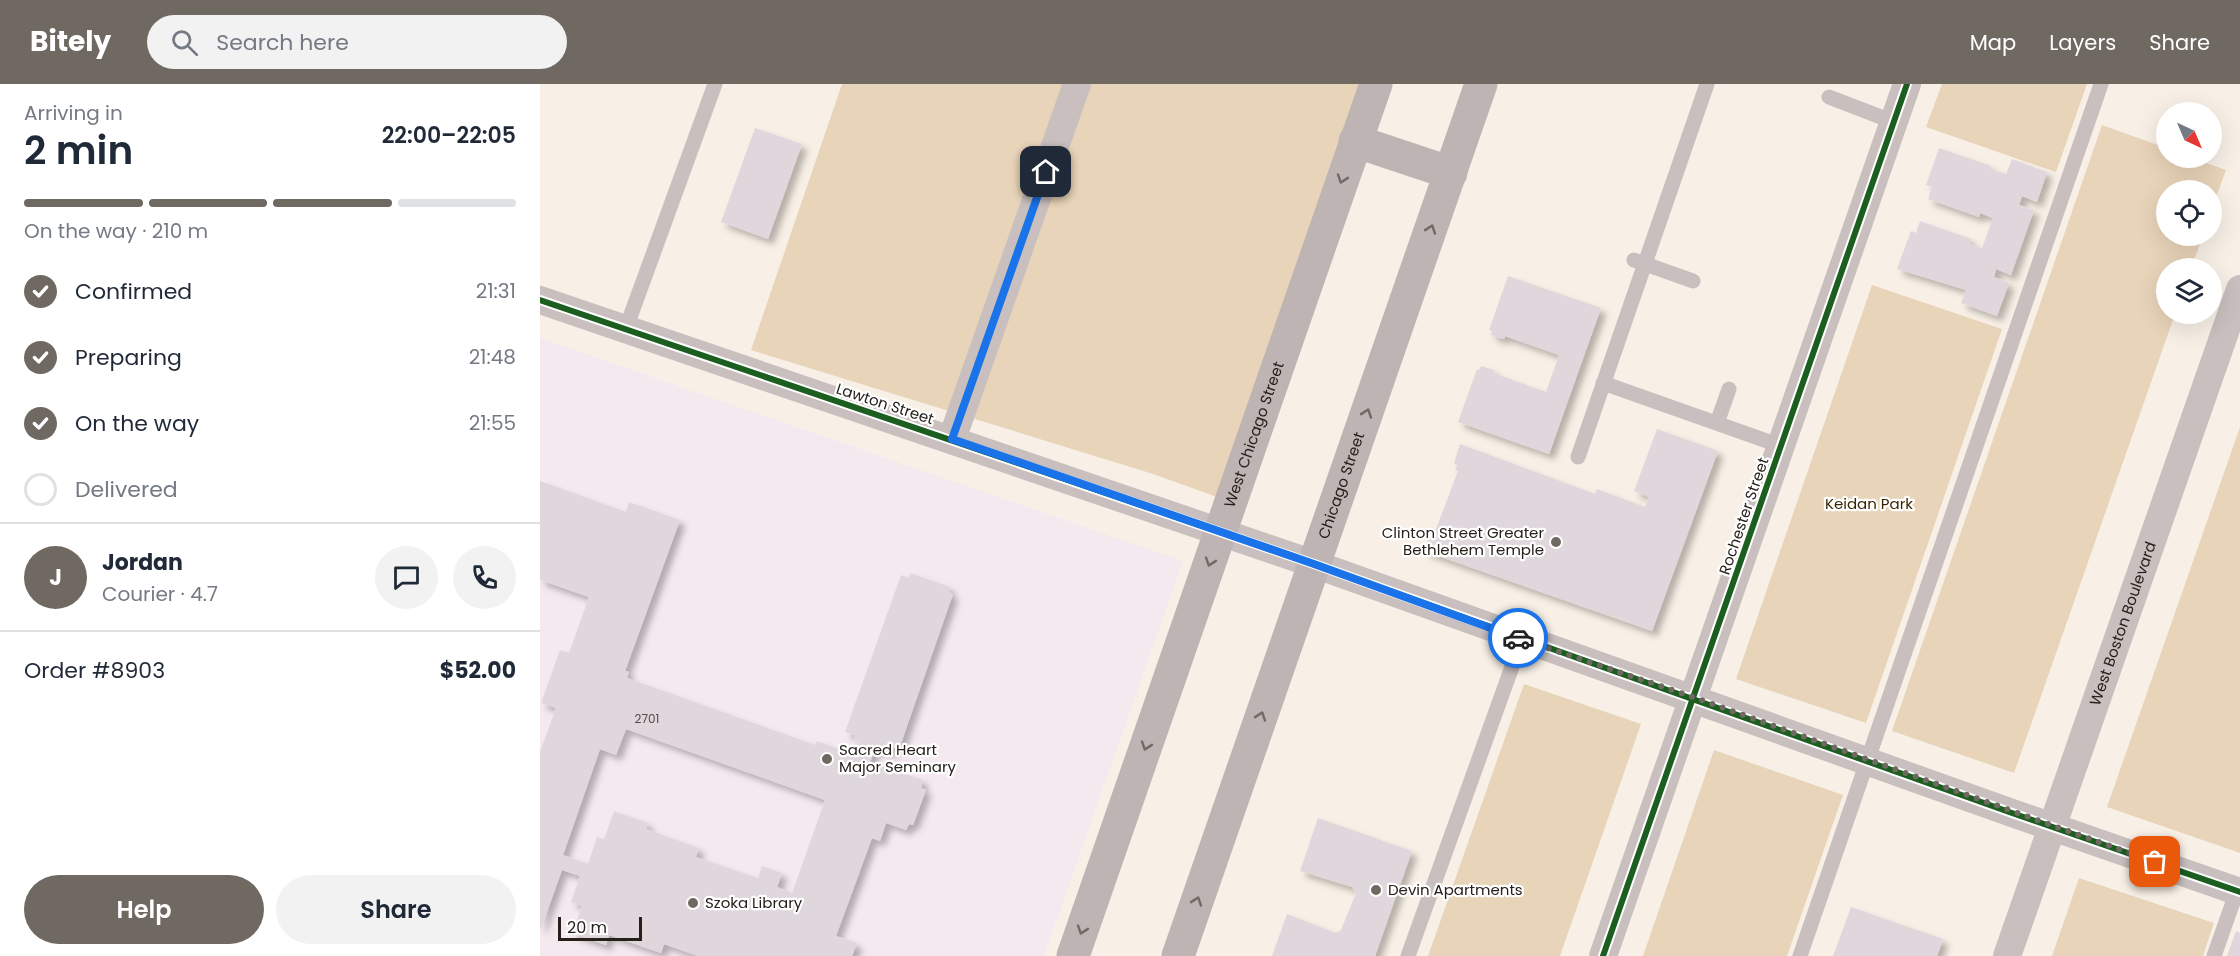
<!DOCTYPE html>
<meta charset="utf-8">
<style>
body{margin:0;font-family:Poppins,sans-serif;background:#f2f2f3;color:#1f2937;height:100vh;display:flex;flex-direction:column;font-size:22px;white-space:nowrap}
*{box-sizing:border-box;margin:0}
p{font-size:20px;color:#747a83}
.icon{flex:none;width:33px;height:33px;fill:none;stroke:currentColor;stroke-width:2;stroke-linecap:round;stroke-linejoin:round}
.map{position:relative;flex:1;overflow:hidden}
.drawer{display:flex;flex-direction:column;background:#fff;width:540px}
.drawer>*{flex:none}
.needle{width:39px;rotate:136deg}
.fabs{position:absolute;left:1616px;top:18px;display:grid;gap:12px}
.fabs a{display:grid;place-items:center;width:66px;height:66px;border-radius:50%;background:#fff;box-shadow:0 6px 24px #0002;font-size:30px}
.scale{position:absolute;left:18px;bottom:15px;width:84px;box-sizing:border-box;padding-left:6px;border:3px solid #25201a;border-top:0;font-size:16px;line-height:21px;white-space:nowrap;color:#25201a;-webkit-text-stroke:4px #fff;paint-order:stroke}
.pin{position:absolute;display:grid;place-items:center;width:51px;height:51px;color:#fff;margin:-26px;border-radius:12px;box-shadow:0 3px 9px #0006}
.courier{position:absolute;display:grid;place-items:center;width:60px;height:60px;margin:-30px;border:4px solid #1a73e8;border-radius:50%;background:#fff;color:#222;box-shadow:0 2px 8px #0007}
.overview em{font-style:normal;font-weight:600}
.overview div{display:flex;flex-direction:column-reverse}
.overview{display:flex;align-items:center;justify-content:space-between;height:102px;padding:0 24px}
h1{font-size:39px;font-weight:600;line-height:45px}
.bar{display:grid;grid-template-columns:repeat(4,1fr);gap:9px 6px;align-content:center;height:72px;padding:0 24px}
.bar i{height:8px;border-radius:4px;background:#e0e1e3}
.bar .on{background:#6f6961}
.bar p{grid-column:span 4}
.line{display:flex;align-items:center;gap:15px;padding:0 24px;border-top:2px solid #e0e1e3}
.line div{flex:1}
.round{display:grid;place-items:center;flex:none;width:63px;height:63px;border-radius:32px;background:#f2f2f3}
ol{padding:0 24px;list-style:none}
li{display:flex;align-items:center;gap:18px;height:66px}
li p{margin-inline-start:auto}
li .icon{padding:6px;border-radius:50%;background:#6f6961;color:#fff;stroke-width:4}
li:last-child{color:#747a83}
li i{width:33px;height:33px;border:3px solid #e0e1e3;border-radius:50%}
.button{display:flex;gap:12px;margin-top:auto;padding:12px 24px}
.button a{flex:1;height:69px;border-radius:36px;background:#6f6961;color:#fff;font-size:24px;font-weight:600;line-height:69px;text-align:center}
.button a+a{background:#f2f2f3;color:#1f2937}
header{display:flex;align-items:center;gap:36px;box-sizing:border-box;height:84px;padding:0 30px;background:#6f6961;color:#fff}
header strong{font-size:28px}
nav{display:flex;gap:33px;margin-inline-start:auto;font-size:21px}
.search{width:420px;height:54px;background:#f2f2f3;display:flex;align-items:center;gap:15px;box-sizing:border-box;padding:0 21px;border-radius:33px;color:#747a83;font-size:22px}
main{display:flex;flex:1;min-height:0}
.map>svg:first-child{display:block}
</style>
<header>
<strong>Bitely</strong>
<div class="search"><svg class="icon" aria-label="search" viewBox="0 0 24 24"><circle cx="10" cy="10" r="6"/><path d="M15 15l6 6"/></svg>Search here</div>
<nav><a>Map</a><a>Layers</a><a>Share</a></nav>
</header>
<main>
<section class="drawer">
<div class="overview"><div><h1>2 min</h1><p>Arriving in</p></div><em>22:00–22:05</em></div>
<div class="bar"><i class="on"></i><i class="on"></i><i class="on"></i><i></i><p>On the way · 210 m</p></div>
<ol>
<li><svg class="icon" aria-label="check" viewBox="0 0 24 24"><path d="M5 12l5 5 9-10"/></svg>Confirmed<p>21:31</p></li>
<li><svg class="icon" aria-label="check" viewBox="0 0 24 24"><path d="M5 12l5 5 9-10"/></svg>Preparing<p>21:48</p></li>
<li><svg class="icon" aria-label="check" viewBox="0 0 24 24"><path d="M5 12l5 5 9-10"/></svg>On the way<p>21:55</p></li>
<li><i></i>Delivered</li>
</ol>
<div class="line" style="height:108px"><b class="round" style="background:#6f6961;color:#fff">J</b><div><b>Jordan</b><p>Courier · 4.7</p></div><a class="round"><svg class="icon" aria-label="chat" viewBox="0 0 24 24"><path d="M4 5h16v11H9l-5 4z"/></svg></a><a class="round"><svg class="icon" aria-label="phone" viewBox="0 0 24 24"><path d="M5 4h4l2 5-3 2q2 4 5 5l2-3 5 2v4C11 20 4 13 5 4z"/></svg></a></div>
<div class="line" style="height:78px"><div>Order #8903</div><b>$52.00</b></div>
<div class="button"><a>Help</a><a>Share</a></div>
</section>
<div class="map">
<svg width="1700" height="872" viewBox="0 0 1700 872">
<defs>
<filter id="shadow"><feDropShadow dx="5.5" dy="5.5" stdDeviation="3" flood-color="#0004"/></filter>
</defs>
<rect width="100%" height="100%" fill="#f8f0e6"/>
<path fill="#f4e9ef" d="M0 254 643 477 504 872H0Z"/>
<path fill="#e8d4b9" d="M302 0H821L677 413 613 390 211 266Z
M1402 0H1547L1516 88 1386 43Z
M1562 41 1626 64V74H1652L1686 86 1671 127V106H1626V152H1663L1651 184H1626V230H1635L1474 689 1352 647Z
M1332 201 1462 245 1326 639 1196 595Z
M1700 343V769L1567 723Z
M984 600 1101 640 1020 872H888Z
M1174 666 1303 711 1247 872H1103Z
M1539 794 1674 839 1663 872H1512Z"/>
<path fill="#dfd7dc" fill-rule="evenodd" filter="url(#shadow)" d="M215 44 262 60 228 155 181 138Z
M1399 64 1451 82 1450 85 1466 90 1472 75 1507 88 1497 118 1482 112 1479 121 1494 126 1471 191 1456 185 1454 193 1469 199 1457 232 1421 219 1426 206 1357 185 1371 147 1376 149 1380 137 1431 155 1429 160 1442 164 1453 134 1440 129 1439 133 1388 115 1392 103 1386 101Z
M968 192 1061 224 1009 370 918 338 937 285 939 286 941 282 954 286 953 289 1006 308 1019 271 965 252 964 255 951 251 952 247 949 246Z
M1117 345 1178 367 1112 547 884 467 890 448 894 449 896 445 918 387 915 386 917 381 914 379 920 360 1055 410 1057 405 1105 423 1109 413 1094 407Z
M0 397 86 428 89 418 140 436 85 587 89 588 87 594 275 661 277 657 315 671 319 658 314 656 315 651 305 648 361 491 369 494 370 489 410 503 408 508 413 510 359 665 353 663 351 669 336 664 330 678 383 696 381 704 386 706 373 741 369 740 366 746 346 739 340 757 332 754 296 852 317 859 312 872H158L124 860 121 869 69 851 66 861 32 849 42 822 31 818 40 792 22 786 0 847V668L16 624 1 619 20 566 29 569 49 513 0 496ZM86 645 285 716 252 809 237 803 242 789 222 782 218 794 156 773 159 764 106 745 108 739 74 727 64 755 57 753 48 780 23 771 60 665 76 671Z
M778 734 872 767 835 872H732L747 830 796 849 801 846 816 809 812 803 760 787Z
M1311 823 1403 855 1397 872H1293Z
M1696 847 1700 849V872H1687Z"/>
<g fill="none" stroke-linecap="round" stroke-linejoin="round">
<path stroke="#c8bfbe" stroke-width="15" d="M1289 13 1354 38
M1094 176 1153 197
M85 247 175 0
M1063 299 1241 362
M1177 339 1189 305
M1038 373 1167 0
M868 872 982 555
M1260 872 1561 0
M1674 872 1699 801"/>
<g stroke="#c8bfbe" stroke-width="28">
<path d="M0 216 774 480 1472 729 1700 808"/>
<path d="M412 355 537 0"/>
<path d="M1063 872 1367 0"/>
<path id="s1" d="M1467 872 1700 205"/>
</g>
<g stroke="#bfb4b4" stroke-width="33">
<path d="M815 57 911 89"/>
<path id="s2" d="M533 872 836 0"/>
<path id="s3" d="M638 872 941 0"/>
</g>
<g stroke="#fff" stroke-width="10">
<path id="cycleway" d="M0 216 774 480 1472 729 1700 808
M1063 872 1367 0"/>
</g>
<use href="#cycleway" stroke="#1b5e20" stroke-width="6"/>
</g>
<defs><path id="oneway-chevron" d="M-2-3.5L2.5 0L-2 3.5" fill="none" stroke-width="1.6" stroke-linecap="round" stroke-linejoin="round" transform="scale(1.5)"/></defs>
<g stroke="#726a67">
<use href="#oneway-chevron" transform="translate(802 95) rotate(109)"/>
<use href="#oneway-chevron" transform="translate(891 145) rotate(-71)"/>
<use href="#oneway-chevron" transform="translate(827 329) rotate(-71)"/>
<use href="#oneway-chevron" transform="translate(670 478) rotate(109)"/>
<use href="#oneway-chevron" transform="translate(721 632) rotate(-71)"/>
<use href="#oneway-chevron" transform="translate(606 662) rotate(109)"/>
<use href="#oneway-chevron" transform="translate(657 817) rotate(-71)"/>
<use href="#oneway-chevron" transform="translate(542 846) rotate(109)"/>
</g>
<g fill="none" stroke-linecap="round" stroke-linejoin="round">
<path stroke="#6f6961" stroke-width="6" stroke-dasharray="0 10.8" d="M978 554 1153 613 1615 778"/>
<path stroke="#1a73e8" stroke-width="8" d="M506 88 412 355 774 480 978 554"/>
</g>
<g fill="#6f6961" stroke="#fff" stroke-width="2">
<circle cx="1016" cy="458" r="6"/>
<circle cx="287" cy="675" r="6"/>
<circle cx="836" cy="806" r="6"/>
<circle cx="153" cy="819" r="6"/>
</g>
<g text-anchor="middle" stroke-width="4.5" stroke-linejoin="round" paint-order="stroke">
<g font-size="12" fill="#544e4a">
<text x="107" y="639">2701</text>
</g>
<g font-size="15" fill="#25201a" stroke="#fff">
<text transform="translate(345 320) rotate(18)" y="5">Lawton Street</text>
<text dy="5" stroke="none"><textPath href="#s2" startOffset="552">West Chicago Street</textPath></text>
<text dy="5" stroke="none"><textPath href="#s3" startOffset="498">Chicago Street</textPath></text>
<text transform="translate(1204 432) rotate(-71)" y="5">Rochester Street</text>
<text dy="5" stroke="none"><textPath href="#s1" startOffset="352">West Boston Boulevard</textPath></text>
</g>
<g font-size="15" fill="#3b2400" stroke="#fff">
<text x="1329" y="425">Keidan Park</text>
</g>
<g font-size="15" fill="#25201a" stroke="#fff" text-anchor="start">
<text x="1004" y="454" text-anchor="end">Clinton Street Greater<tspan x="1004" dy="17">Bethlehem Temple</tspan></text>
<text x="299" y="671">Sacred Heart<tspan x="299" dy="17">Major Seminary</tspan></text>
<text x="848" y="811">Devin Apartments</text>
<text x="165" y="824">Szoka Library</text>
</g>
</g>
</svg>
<div class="fabs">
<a><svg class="needle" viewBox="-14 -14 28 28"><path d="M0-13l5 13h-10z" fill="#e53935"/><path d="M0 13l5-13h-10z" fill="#747a83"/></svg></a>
<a><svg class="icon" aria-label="locate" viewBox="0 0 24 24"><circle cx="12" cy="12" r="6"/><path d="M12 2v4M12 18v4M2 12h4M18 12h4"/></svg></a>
<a><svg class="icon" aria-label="layers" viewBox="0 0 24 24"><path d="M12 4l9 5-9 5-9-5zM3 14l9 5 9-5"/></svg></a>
</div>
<div class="scale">20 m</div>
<div class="pin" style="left:1615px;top:778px;background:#ea580c"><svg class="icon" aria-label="bag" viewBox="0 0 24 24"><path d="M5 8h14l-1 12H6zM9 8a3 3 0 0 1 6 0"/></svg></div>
<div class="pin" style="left:506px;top:88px;background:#1f2937"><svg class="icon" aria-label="home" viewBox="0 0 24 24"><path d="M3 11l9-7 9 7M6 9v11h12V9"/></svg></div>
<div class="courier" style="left:978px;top:554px"><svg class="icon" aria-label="car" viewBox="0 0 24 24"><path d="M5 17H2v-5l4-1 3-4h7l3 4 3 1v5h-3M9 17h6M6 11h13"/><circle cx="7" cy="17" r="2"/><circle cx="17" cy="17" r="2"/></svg></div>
</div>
</main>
